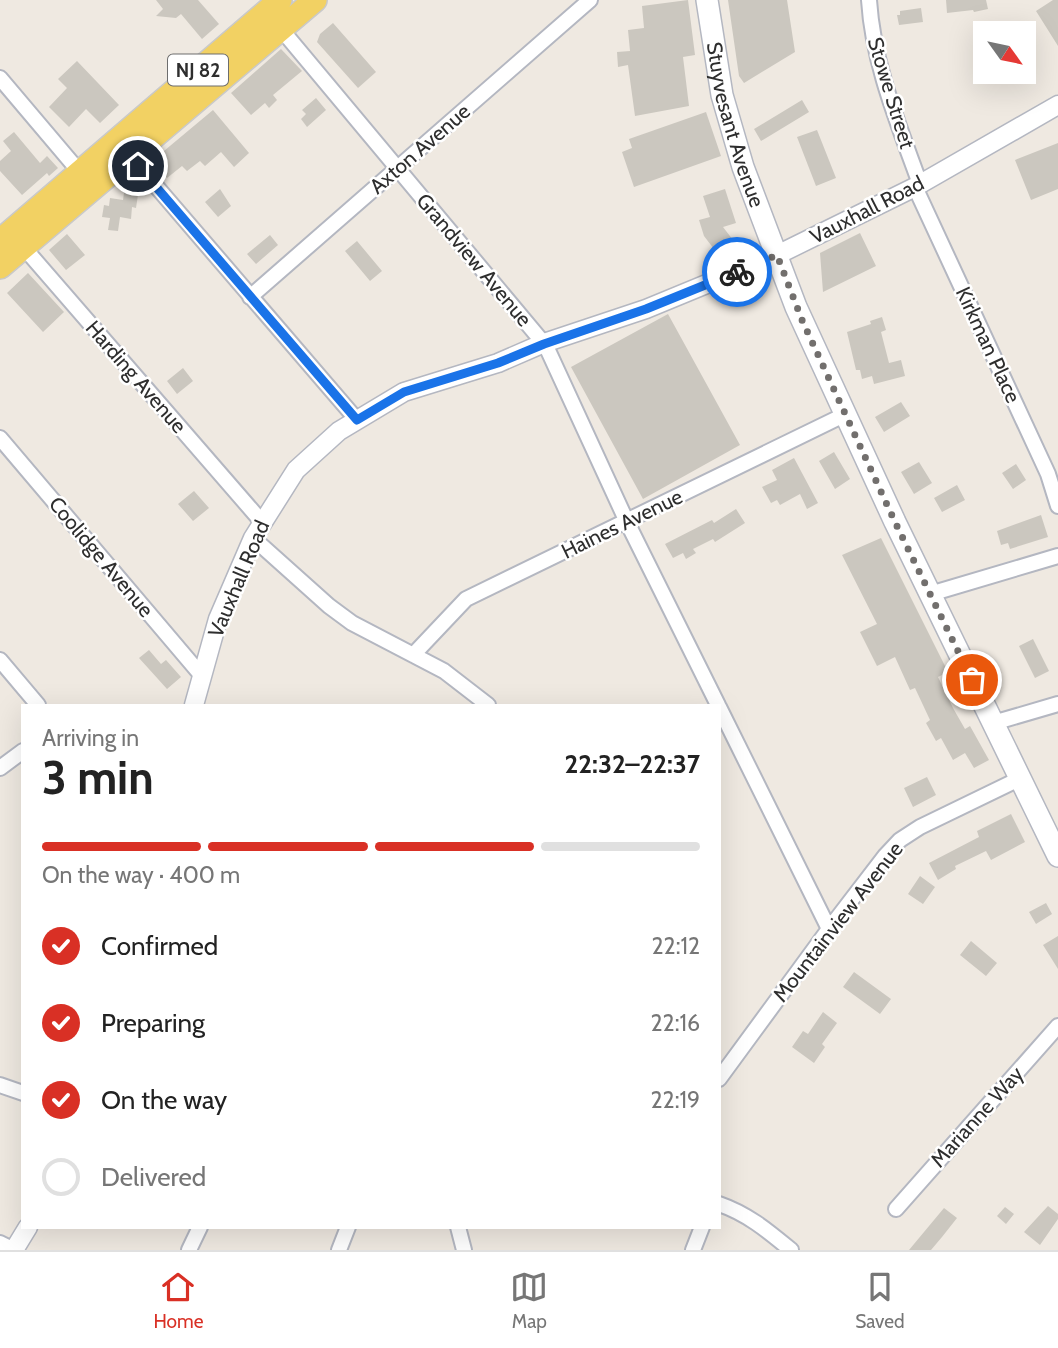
<!DOCTYPE html>
<meta charset="utf-8">
<style>
body{margin:0;font-family:Cabin,sans-serif;background:#f2f2f2;color:#222;height:100vh;display:flex;flex-direction:column;font-size:26px;white-space:nowrap}
*{box-sizing:border-box;margin:0}
p{font-size:23px;color:#767676}
.icon{flex:none;width:38px;height:38px;fill:none;stroke:currentColor;stroke-width:2;stroke-linecap:round;stroke-linejoin:round}
.map{position:relative;flex:1;overflow:hidden}
.details{position:absolute;left:21px;top:704px;width:700px;height:525px;display:flex;flex-direction:column;background:#fff;border-radius:0px;box-shadow:0 7px 28px #0002}
.details>*{flex:none}
.needle{width:46px;rotate:123deg}
.buttons{position:absolute;left:973px;top:21px;display:grid;gap:14px}
.buttons a{display:grid;place-items:center;width:63px;height:63px;border-radius:0px;background:#fff;box-shadow:0 7px 28px #0002;font-size:35px}
.pin{position:absolute;display:grid;place-items:center;width:60px;height:60px;color:#fff;margin:-30px;border:4px solid #fff;border-radius:50%;box-shadow:0 2px 7px #0007}
.courier{position:absolute;display:grid;place-items:center;width:70px;height:70px;margin:-35px;border:5px solid #1a73e8;border-radius:50%;background:#fff;color:#222;box-shadow:0 2px 9px #0007}
.headline em{font-style:normal;font-weight:800}
.headline div{display:flex;flex-direction:column-reverse}
.headline{display:flex;align-items:center;justify-content:space-between;height:119px;padding:0 21px}
h1{font-size:46px;font-weight:800;line-height:52px}
.bar{display:grid;grid-template-columns:repeat(4,1fr);gap:10px 7px;align-content:center;height:84px;padding:0 21px}
.bar i{height:9px;border-radius:5px;background:#e0e0e0}
.bar .selected{background:#d93025}
.bar p{grid-column:span 4}
ol{padding:0 21px;list-style:none}
li{display:flex;align-items:center;gap:21px;height:77px}
li p{margin-inline-start:auto}
li .icon{padding:7px;border-radius:50%;background:#d93025;color:#fff;stroke-width:4}
li:last-child{color:#767676}
li i{width:38px;height:38px;border:4px solid #e0e0e0;border-radius:50%}
.dock{display:flex;justify-content:space-around;align-items:center;height:98px;border-top:2px solid #e0e0e0;background:#fff;font-size:19px;color:#767676}
.dock a{display:grid;justify-items:center;gap:4px}
.dock .selected{color:#d93025}
.map>svg:first-child{display:block}
</style>
<div class="map">
<svg width="1058" height="1250" viewBox="0 0 1058 1250">
<rect width="100%" height="100%" fill="#efe9e1"/>
<path fill="#cbc7bf" d="M156 0H198L219 24 202 39 181 14 176 18 156 16 163 9Z
M688 0 695 55 683 57 689 106 635 116 628 65 618 67 617 52 630 51 628 30 644 28 642 6Z
M728 0H787L795 52 744 83 739 76Z
M946 0H986L988 9 974 12 973 10 947 13Z
M1053 0H1058V46L1036 11Z
M921 8 923 22 899 25 897 15H900V11Z
M333 23 376 72 358 88 317 42 320 34Z
M281 49 302 71 273 95 277 100 269 108 265 103 251 115 231 93Z
M77 61 119 105 100 123 86 109 69 127 49 107 67 88 58 79Z
M316 98 326 110 307 127 301 119 306 114 302 110Z
M802 100 809 112 761 141 754 129Z
M213 110 249 153 234 167 221 152 205 166 200 161 187 171 182 166 167 178 152 161Z
M706 112 721 156 634 187 622 152 632 148 629 139Z
M817 130 836 178 816 186 797 137Z
M14 132 40 163 47 156 58 168 49 176 47 173 22 195 0 171V161L11 151 3 141Z
M1058 143V189L1031 200 1015 160Z
M125 186 139 188 136 208 132 207 131 219 120 217 118 231 108 230 110 218 102 217 104 205 109 206 110 198 123 200Z
M220 189 231 206 218 217 205 202Z
M725 189 736 223 723 227 733 240 717 253 704 236 699 220 710 217 703 196Z
M860 233 876 266 823 292 820 253Z
M67 234 85 255 66 270 49 250Z
M270 235 278 245 256 264 247 254Z
M357 241 382 271 370 281 345 251Z
M28 273 64 312 43 332 7 293Z
M668 314 740 445 643 499 571 367Z
M882 317 886 330 881 332 889 363 901 360 905 376 874 384 872 376 862 379 860 370H856L847 332 871 324 870 321Z
M183 368 193 381 177 394 167 381Z
M901 402 910 416 884 432 875 417Z
M834 452 850 479 835 489 819 461Z
M794 458 818 503 807 509 800 494 780 505 777 500 771 503 762 487 777 480 772 470Z
M919 462 932 483 914 494 901 472Z
M1016 464 1026 480 1013 489 1002 473Z
M957 485 965 500 942 512 934 498Z
M194 491 209 508 193 521 178 504Z
M736 509 745 523 715 542 713 539 693 549 696 553 686 559 683 553 673 558 665 544 712 520 714 523Z
M1041 515 1048 537 1010 549 1008 543 1001 545 997 531Z
M881 538 948 672 938 677 953 708 965 729 970 726 989 760 974 768 965 753 953 760 941 738 936 741 926 723 930 720 915 688 910 690 895 657 877 666 860 632 877 624 842 555Z
M1033 639 1049 671 1035 678 1019 646Z
M149 650 161 664 166 660 181 677 167 689 139 658Z
M927 777 936 795 913 807 904 788Z
M1011 814 1025 842 991 860 986 851 955 866 956 869 938 880 929 863 979 837 977 831Z
M920 876 935 887 923 904 908 894Z
M1046 903 1052 914 1036 924 1029 912Z
M1058 936V969L1043 945Z
M971 941 997 963 986 976 960 955Z
M854 972 891 999 880 1014 843 987Z
M823 1012 837 1023 822 1044 825 1047 814 1063 792 1047 803 1031 808 1034Z
M1048 1206 1058 1214V1219L1040 1245 1024 1232Z
M1005 1207 1014 1214 1006 1224 997 1216Z
M944 1208 957 1218 942 1237 931 1250H909Z"/>
<g fill="none" stroke-linecap="round" stroke-linejoin="round">
<g stroke="#b4b7c1" stroke-width="18">
<path id="minor" d="M869 0C873 64 898 123 920 184
M281 29 546 346 627 522 718 705
M0 78 83 176
M125 150 357 420
M915 187 1048 474 1058 506
M20 243 262 522
M250 297 590 0
M0 438 202 676
M253 538 329 606 352 623 444 671 488 705
M930 594 1058 556
M413 655 466 599 846 414
M0 660 38 705
M719 707 829 929
M993 723 1058 704
M0 768 23 751
M719 1079 829 929 885 856 900 840 920 827 1021 778
M0 1085 23 1093
M719 1204C748 1214 768 1231 791 1250
M896 1209 1058 1026
M458 1227 464 1250
M0 1243 14 1250
M189 1250 200 1227
M339 1250 348 1227
M693 1250 702 1227"/>
</g>
<g stroke="#b4b7c1" stroke-width="21">
<path id="tertiary" d="M194 705 218 619 253 538 296 470 339 431 404 392 498 363 544 343 646 309 777 255 915 187 1058 105
M14 1250 28 1227"/>
</g>
<g stroke="#b4b7c1" stroke-width="24">
<g id="secondary">
<path id="s1" d="M707 0 722 95 743 167 796 307 895 522 1058 856"/>
</g>
</g>
<g stroke="#c9c9c9" stroke-width="26">
<path id="primary" d="M0 241 280 0
M0 267 315 0"/>
</g>
<use href="#minor" stroke="#fff" stroke-width="14"/>
<use href="#tertiary" stroke="#fff" stroke-width="18"/>
<use href="#secondary" stroke="#fff" stroke-width="21"/>
<use href="#primary" stroke="#f2d163" stroke-width="23"/>
</g>
<g fill="none" stroke-linecap="round" stroke-linejoin="round">
<path stroke="#726f6d" stroke-width="7" stroke-dasharray="0 12.6" d="M737 272 777 255 802 320 895 522 972 680"/>
<path stroke="#1a73e8" stroke-width="9" d="M138 166 357 420 404 392 498 363 544 344 646 309 737 272"/>
</g>
<g text-anchor="middle" stroke-width="5" stroke-linejoin="round" paint-order="stroke">
<rect fill="#fff" stroke="#6d6d6d" stroke-width="2" x="168" y="54.5" width="60" height="31" rx="5"/>
<g font-size="19" font-weight="bold" fill="#2e2e2e">
<text x="198" y="77">NJ 82</text>
</g>
<g font-size="21" fill="#2e2e2e" stroke="#fff">
<text transform="translate(891 93) rotate(73)" y="7">Stowe Street</text>
<text dy="7" stroke="none"><textPath href="#s1" startOffset="128">Stuyvesant Avenue</textPath></text>
<text transform="translate(420 149) rotate(-41)" y="7">Axton Avenue</text>
<text transform="translate(867 210) rotate(-27)" y="7">Vauxhall Road</text>
<text transform="translate(474 260) rotate(50)" y="7">Grandview Avenue</text>
<text transform="translate(988 345) rotate(65)" y="7">Kirkman Place</text>
<text transform="translate(136 377) rotate(49)" y="7">Harding Avenue</text>
<text transform="translate(622 524) rotate(-26)" y="7">Haines Avenue</text>
<text transform="translate(101 557) rotate(50)" y="7">Coolidge Avenue</text>
<text transform="translate(239 579) rotate(-67)" y="7">Vauxhall Road</text>
<text transform="translate(838 922) rotate(-52)" y="7">Mountainview Avenue</text>
<text transform="translate(977 1117) rotate(-48)" y="7">Marianne Way</text>
</g>
</g>
</svg>
<div class="buttons">
<a><svg class="needle" viewBox="-14 -14 28 28"><path d="M0-13l5 13h-10z" fill="#e53935"/><path d="M0 13l5-13h-10z" fill="#767676"/></svg></a>
</div>
<div class="pin" style="left:972px;top:680px;background:#ea580c"><svg class="icon" aria-label="bag" viewBox="0 0 24 24"><path d="M5 8h14l-1 12H6zM9 8a3 3 0 0 1 6 0"/></svg></div>
<div class="pin" style="left:138px;top:166px;background:#1f2937"><svg class="icon" aria-label="home" viewBox="0 0 24 24"><path d="M3 11l9-7 9 7M6 9v11h12V9"/></svg></div>
<div class="courier" style="left:737px;top:272px"><svg class="icon" aria-label="bike" viewBox="0 0 24 24"><circle cx="6" cy="16" r="4"/><circle cx="18" cy="16" r="4"/><path d="M6 16l4-8h5l3 8M10 8l3 8H6M13 5h3"/></svg></div>
<section class="details">
<div class="headline"><div><h1>3 min</h1><p>Arriving in</p></div><em>22:32–22:37</em></div>
<div class="bar"><i class="selected"></i><i class="selected"></i><i class="selected"></i><i></i><p>On the way · 400 m</p></div>
<ol>
<li><svg class="icon" aria-label="check" viewBox="0 0 24 24"><path d="M5 12l5 5 9-10"/></svg>Confirmed<p>22:12</p></li>
<li><svg class="icon" aria-label="check" viewBox="0 0 24 24"><path d="M5 12l5 5 9-10"/></svg>Preparing<p>22:16</p></li>
<li><svg class="icon" aria-label="check" viewBox="0 0 24 24"><path d="M5 12l5 5 9-10"/></svg>On the way<p>22:19</p></li>
<li><i></i>Delivered</li>
</ol>
</section>
</div>
<nav class="dock">
<a class="selected"><svg class="icon" aria-label="home" viewBox="0 0 24 24"><path d="M3 11l9-7 9 7M6 9v11h12V9"/></svg>Home</a>
<a><svg class="icon" aria-label="map" viewBox="0 0 24 24"><path d="M3 6l6-2 6 2 6-2v14l-6 2-6-2-6 2zM9 4v14M15 6v14"/></svg>Map</a>
<a><svg class="icon" aria-label="saved" viewBox="0 0 24 24"><path d="M7 4h10v16l-5-4-5 4z"/></svg>Saved</a>
</nav>
